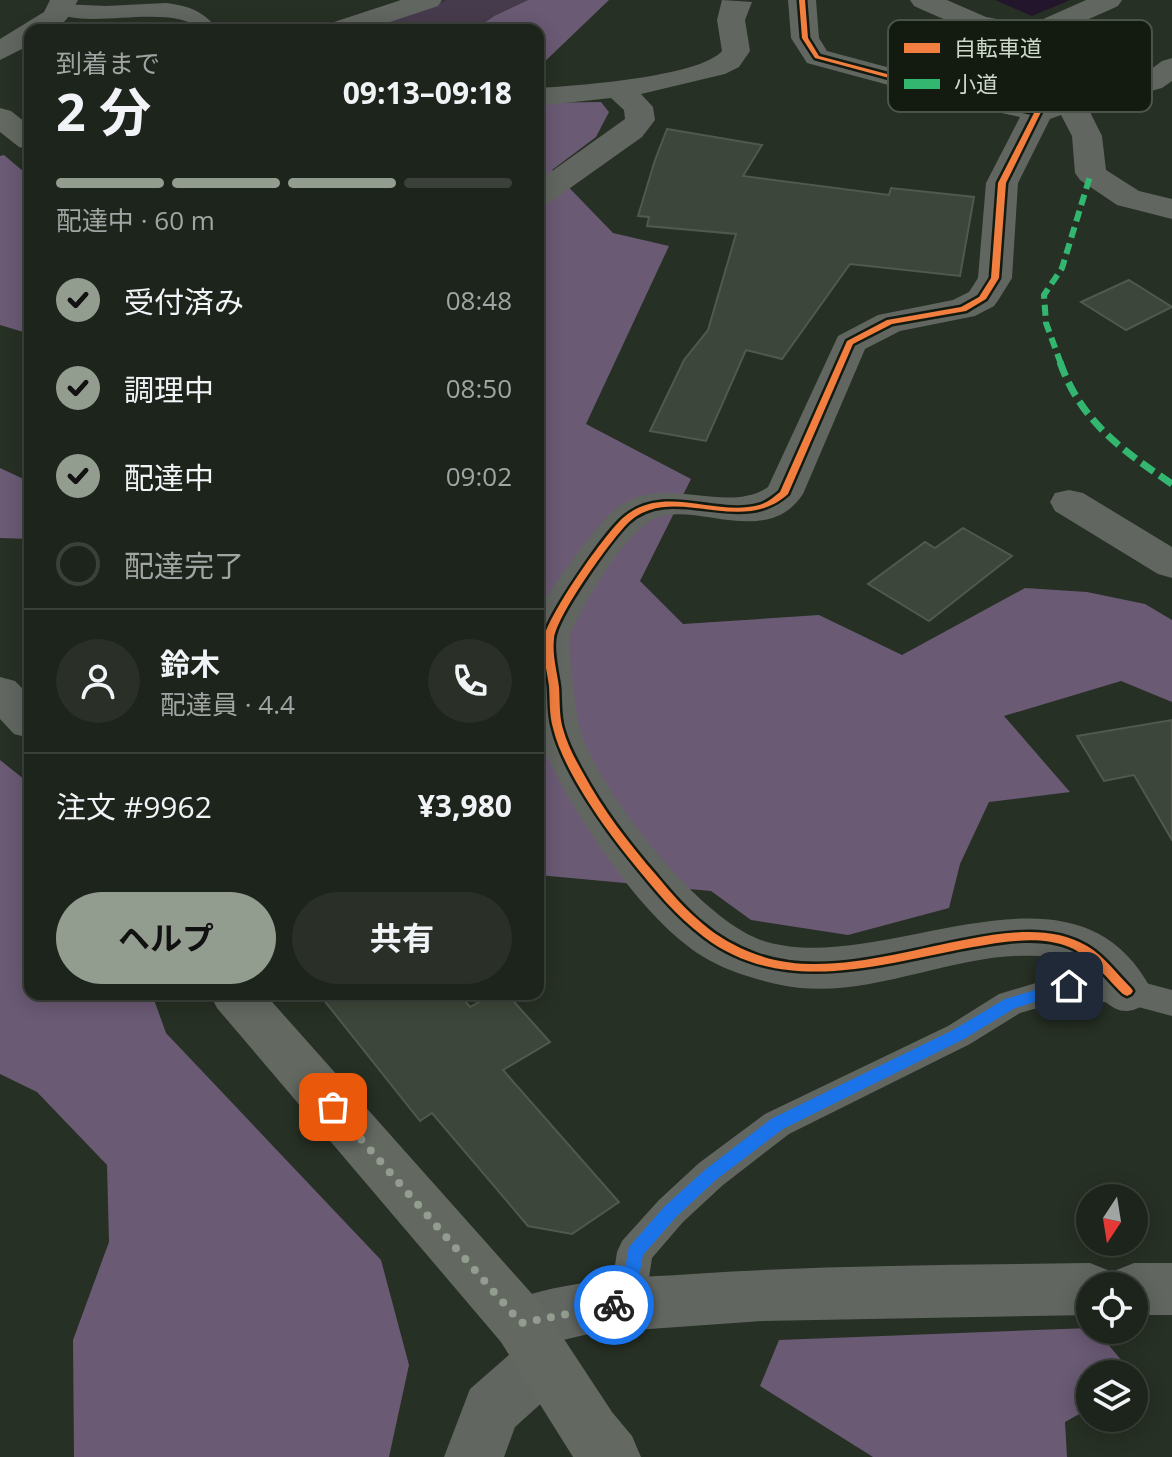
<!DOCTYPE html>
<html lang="ja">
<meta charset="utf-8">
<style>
body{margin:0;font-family:"Open Sans","Noto Sans JP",sans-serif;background:#2a3028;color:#f1f3f6;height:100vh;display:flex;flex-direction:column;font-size:30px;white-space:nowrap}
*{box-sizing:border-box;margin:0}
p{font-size:26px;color:#a0a4a3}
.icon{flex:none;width:44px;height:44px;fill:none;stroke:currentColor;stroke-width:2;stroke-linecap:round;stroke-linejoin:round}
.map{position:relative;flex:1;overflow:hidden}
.panel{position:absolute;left:24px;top:24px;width:520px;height:976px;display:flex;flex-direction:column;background:#1d241b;border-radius:16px;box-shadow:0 4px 20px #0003,0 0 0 2px #3b413a}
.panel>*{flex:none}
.needle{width:52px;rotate:192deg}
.buttons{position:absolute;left:1076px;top:1184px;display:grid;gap:16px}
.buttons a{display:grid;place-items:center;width:72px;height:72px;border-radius:50%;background:#1d241b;box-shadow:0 4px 20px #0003,0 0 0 2px #3b413a;font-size:40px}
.pin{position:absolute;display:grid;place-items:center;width:68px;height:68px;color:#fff;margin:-34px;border-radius:16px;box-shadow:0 4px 12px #0006}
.courier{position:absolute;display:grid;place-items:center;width:80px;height:80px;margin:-40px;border:6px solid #1a73e8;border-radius:50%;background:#fff;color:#222;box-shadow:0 2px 10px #0007}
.headline em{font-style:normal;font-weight:700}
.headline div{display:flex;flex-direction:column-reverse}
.headline{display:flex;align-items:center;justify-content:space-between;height:136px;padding:0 32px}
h1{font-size:52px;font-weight:700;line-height:60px}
.bar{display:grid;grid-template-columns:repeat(4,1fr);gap:12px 8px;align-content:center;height:96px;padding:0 32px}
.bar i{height:10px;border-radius:6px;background:#3b413a}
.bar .active{background:#939d8f}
.bar p{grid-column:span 4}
.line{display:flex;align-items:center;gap:20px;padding:0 32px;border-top:2px solid #3b413a}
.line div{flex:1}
.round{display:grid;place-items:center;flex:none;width:84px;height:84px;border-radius:42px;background:#2a3028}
ol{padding:0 32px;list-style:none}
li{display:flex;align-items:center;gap:24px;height:88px}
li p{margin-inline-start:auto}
li .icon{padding:8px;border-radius:50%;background:#939d8f;color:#111;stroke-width:4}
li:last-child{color:#a0a4a3}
li i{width:44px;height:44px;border:4px solid #3b413a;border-radius:50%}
.button{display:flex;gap:16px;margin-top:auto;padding:16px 32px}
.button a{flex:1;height:92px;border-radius:48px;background:#939d8f;color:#111;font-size:32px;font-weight:700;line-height:92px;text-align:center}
.button a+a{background:#2a3028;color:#f1f3f6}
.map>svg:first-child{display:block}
</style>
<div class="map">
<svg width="1172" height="1457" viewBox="0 0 1172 1457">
<rect width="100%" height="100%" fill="#273024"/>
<path fill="#463b4c" d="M446 0H528L494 16 474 30H366Z"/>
<path fill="#6a5a74" d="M528 0H609L538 68V30H474L494 16Z
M601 102 609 112 596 137 552 170 613 233 669 246 586 424 691 479 640 581 683 624 819 615 902 655 1025 588 1087 592 1145 604 1172 620V702L1121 681 1004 716 1070 792 989 802 960 864 949 908 848 935 751 920 711 891 538 875V103Z
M4 155 30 177V334L0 325V156Z
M0 468 30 482V539L0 538Z
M0 760 30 784V994H152L166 1033 381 1260 409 1365 389 1457H74L73 1340 109 1242 107 1165 37 1092 0 1074Z
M1090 1328 1096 1330 1133 1374H1090V1408L1065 1422 1067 1457H873L760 1386 779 1340Z"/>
<path fill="#23152b" d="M995 0H1070L1032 16Z"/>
<path fill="#3d463a" stroke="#51594e" stroke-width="2" d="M667 129 762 145 743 176 889 195 891 188 974 197 960 276 850 264 782 359 746 350 706 441 650 431 684 360 708 330 736 234 647 226 649 217 638 216 655 160Z
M1129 280 1172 307 1126 330 1081 302Z
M963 528 1012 556 929 621 868 584 925 542 935 548Z
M1172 720V840L1134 775 1104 781 1077 736Z
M319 994H459L470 1007 493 994H507L550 1042 503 1070 619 1202 572 1234 528 1226 432 1113 420 1121Z"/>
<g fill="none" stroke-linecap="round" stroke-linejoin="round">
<path fill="#626661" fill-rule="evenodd" d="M166 3C189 6 204 11 218 30H200C171 0 79 34 52 9L61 4 106 6Z
M1069 973 1127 978 1172 990V1016L1127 1004 1069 999 1020 1013 970 1044 789 1134 723 1185 683 1222 652 1258 645 1304 640 1316 627 1321 614 1316 609 1304 617 1252 622 1241 659 1200 699 1163 765 1114 948 1026 999 994Z"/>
<path fill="#626661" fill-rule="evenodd" d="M50 0H78C64 27 60 30 30 30V45L0 60V39L44 12Z
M401 0H442L438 6 366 30H324L328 24Z
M722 0 752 2 745 20 750 51 739 67 725 74 641 94 653 107 655 120 642 137 549 203 538 206V181L625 119 624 110 611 98 538 106V88C575 86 699 77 722 51L717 20Z
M788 0H816L819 38 827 51 972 90 1039 103 1142 76 1162 61 1172 58V81L1162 88 1088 108 1102 136 1106 170 1139 191 1172 199V219L1117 205 1080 180 1075 173 1072 136 1061 115 1050 119 1018 183 1012 278 999 299 994 306 975 316 900 331 865 349 803 494C767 549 696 501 656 518 627 531 596 585 581 612 578 619 573 626 571 633 567 646 576 715 580 729 599 792 702 924 767 942 888 976 1075 841 1152 991L1145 1005C1140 1007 1133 1011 1127 1011 1098 1012 1083 958 1038 956 952 951 868 1003 781 985 754 979 726 971 702 956 645 920 587 833 556 774 550 762 541 749 538 736 534 713 538 686 538 663 538 649 534 628 538 615 544 596 596 526 612 512 659 469 724 517 768 487L838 336 878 315 953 300 969 292 978 278 986 183 1020 117 959 104 807 63 791 38Z
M910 0H947L986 17 1018 23 1041 20 1086 0H1122L1118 6C1024 49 1009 49 914 6Z
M1069 490 1083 493 1172 547V578L1158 574 1055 511 1050 502 1055 493Z
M0 677 15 681 30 696V738L14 734 0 719Z
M1090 1263 1110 1271 1112 1275 1114 1271 1134 1263H1172V1315H1134V1286H1090V1315L762 1321 593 1333 563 1340 575 1361 567 1380 515 1427 504 1457H444L470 1389 517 1348 501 1342 492 1323 501 1304C562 1280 628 1278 693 1274 825 1265 958 1265 1090 1263Z"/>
<path fill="#636861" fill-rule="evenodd" d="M0 108 11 111 30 126V150L19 147 0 132Z
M210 994H265L541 1304 612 1412 632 1436 641 1457H573L501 1342 217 1008Z"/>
<path stroke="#33b770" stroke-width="6" stroke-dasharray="11 6" stroke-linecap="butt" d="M1061 364 1046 323 1044 295 1062 268 1091 173"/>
<path stroke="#33b770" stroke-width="7" stroke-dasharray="15 7" stroke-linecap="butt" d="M1060 362C1081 422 1122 450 1172 484"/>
<g stroke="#131b11" stroke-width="5">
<path id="cycleway" d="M799 0H805L808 38 819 56 970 96 1040 111 1041 112 1006 183 999 278 986 299 966 311 892 324 853 344 788 494C740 538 672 481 628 523 611 540 556 616 554 639 552 655 557 671 559 687 560 701 559 716 563 729 567 744 575 759 583 773 603 810 629 844 657 876 671 893 686 910 703 924 718 937 736 947 755 954 821 979 902 951 969 939 1007 932 1052 925 1087 946 1104 956 1117 974 1131 988L1133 991 1131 994 1127 996 1123 994C1106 978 1091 956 1069 947 1039 935 1003 942 973 947 884 963 784 998 704 937 676 916 654 889 633 863 605 829 563 770 553 728 549 714 550 700 549 686 547 670 542 653 544 638 548 615 606 532 624 517 664 483 715 517 759 505 767 503 774 497 780 492L847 341 887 320 961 307 979 297 991 278 998 183 1034 113 967 99 815 58 802 38Z"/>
</g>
<use href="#cycleway" fill="#f27e40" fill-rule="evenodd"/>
</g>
<path fill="#1a73e8" d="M1069 980 1074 981V990L1015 1008 964 1039 783 1129 717 1179 677 1216 643 1255 633 1310 614 1313 608 1311 606 1305 608 1300 620 1297 629 1247 665 1206 706 1169 771 1119 953 1030 1005 999Z"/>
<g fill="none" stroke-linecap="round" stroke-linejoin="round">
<path stroke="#939d8f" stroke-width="8" stroke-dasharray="0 14.4" d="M333 1107 521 1323 614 1305"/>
</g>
<rect x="888" y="20" width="264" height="92" rx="12" fill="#131b11" stroke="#4b5448" stroke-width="2"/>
<rect x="904" y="43" width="36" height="10" fill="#f27e40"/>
<rect x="904" y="79" width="36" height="10" fill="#33b770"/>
<g font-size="22" fill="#cdd8c9">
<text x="954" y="56">自転車道</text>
<text x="954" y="92">小道</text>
</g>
</svg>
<div class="buttons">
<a><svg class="needle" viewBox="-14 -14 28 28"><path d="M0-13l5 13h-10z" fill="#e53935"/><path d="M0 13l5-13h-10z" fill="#a0a4a3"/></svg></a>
<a><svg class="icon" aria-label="locate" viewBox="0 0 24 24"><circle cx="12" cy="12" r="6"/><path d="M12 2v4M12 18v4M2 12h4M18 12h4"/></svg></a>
<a><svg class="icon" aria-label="layers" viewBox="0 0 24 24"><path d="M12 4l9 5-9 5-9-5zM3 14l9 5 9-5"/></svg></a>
</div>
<div class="pin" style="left:333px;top:1107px;background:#ea580c"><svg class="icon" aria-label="bag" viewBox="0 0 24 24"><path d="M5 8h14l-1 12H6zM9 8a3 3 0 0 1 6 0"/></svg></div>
<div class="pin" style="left:1069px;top:986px;background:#1f2937"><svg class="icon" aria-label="home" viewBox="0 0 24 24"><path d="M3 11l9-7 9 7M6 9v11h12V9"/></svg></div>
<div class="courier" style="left:614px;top:1305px"><svg class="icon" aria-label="bike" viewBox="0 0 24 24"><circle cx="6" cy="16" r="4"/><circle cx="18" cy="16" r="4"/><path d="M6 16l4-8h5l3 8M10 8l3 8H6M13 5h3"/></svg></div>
<section class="panel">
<div class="headline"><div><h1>2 分</h1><p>到着まで</p></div><em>09:13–09:18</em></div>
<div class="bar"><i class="active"></i><i class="active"></i><i class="active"></i><i></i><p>配達中 · 60 m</p></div>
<ol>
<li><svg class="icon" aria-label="check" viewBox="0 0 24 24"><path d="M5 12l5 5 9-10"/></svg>受付済み<p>08:48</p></li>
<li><svg class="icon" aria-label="check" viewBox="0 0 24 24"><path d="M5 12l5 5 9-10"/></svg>調理中<p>08:50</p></li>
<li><svg class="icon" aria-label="check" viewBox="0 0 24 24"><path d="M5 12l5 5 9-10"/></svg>配達中<p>09:02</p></li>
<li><i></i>配達完了</li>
</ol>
<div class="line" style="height:144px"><a class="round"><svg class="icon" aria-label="person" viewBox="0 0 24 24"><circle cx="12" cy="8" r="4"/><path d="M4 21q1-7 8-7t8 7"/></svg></a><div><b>鈴木</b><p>配達員 · 4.4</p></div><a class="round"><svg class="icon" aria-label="phone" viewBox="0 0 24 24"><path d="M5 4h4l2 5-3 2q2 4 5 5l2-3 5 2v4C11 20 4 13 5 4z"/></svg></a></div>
<div class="line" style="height:104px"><div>注文 #9962</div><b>¥3,980</b></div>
<div class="button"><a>ヘルプ</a><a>共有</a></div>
</section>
</div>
